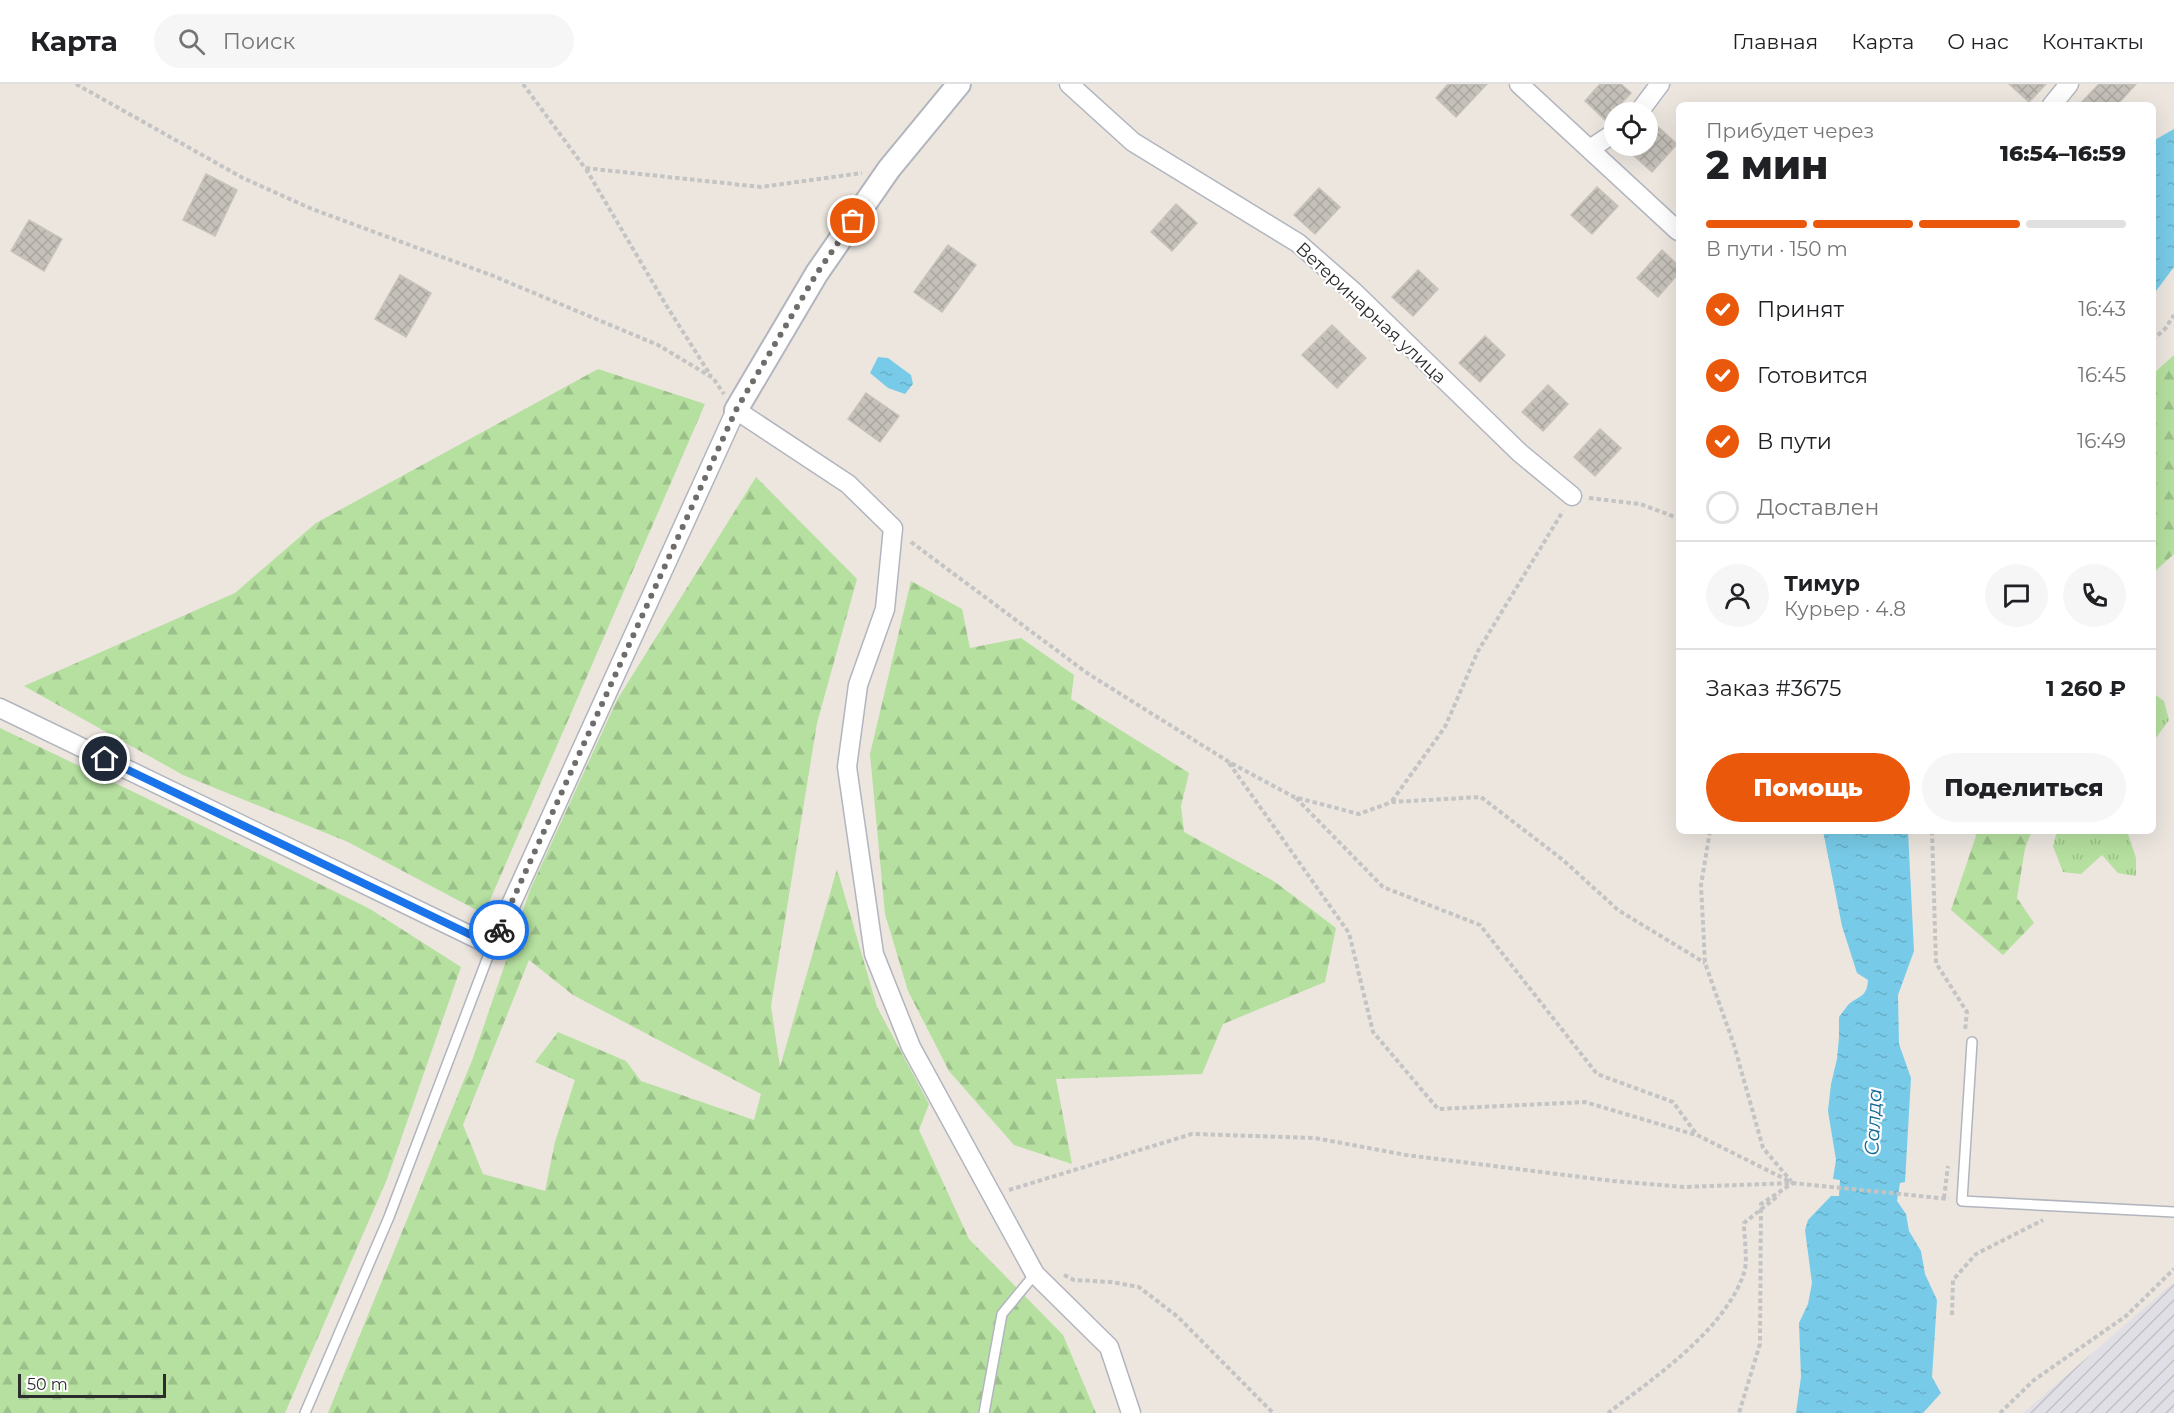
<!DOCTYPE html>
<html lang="ru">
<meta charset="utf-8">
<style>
body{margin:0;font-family:Montserrat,sans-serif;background:#f6f6f6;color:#202124;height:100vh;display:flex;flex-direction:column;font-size:22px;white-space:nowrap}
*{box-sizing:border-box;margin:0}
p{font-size:20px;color:#757577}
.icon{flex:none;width:33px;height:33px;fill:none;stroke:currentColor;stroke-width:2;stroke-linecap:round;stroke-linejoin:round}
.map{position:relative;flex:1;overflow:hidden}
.drawer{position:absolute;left:1676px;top:18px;width:480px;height:732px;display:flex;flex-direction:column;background:#fff;border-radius:9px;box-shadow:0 6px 24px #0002}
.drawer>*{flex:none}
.fabs{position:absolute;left:1604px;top:18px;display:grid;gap:12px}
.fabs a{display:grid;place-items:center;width:54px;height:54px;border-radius:50%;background:#fff;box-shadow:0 6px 24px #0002;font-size:30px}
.scale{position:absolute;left:18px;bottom:15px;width:148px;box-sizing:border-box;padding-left:6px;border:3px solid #2c2c2c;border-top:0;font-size:16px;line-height:21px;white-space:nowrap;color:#2c2c2c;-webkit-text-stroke:4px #fff;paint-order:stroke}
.pin{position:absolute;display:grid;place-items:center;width:51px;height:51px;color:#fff;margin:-26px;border:3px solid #fff;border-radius:50%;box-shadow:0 2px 6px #0007}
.courier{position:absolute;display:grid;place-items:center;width:60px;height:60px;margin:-30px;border:4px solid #1a73e8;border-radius:50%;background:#fff;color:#222;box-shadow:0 2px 8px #0007}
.headline em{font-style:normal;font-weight:800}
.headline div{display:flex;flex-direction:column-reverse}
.headline{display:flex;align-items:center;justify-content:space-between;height:102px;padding:0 30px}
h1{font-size:39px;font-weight:800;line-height:45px}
.bar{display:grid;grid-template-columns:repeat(4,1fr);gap:9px 6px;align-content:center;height:72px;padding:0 30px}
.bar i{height:8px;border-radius:4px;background:#e0e0e0}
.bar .current{background:#ea580c}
.bar p{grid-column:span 4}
.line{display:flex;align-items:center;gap:15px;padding:0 30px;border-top:2px solid #e0e0e0}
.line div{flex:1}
.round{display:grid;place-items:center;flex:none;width:63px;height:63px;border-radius:32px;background:#f6f6f6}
ol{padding:0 30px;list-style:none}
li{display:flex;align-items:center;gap:18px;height:66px}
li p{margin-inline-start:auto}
li .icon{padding:6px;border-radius:50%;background:#ea580c;color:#fff;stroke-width:4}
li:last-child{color:#757577}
li i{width:33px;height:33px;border:3px solid #e0e0e0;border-radius:50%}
.primary-button{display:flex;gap:12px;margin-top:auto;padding:12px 30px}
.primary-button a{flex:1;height:69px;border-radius:36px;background:#ea580c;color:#fff;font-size:24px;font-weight:800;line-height:69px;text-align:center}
.primary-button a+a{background:#f6f6f6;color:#202124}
header{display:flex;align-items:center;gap:36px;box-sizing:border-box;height:84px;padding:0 30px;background:#fff;border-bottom:2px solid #e0e0e0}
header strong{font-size:28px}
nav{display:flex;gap:33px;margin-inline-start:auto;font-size:21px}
.search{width:420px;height:54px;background:#f6f6f6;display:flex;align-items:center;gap:15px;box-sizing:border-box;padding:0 21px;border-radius:33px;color:#757577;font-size:22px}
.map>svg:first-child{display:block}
</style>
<header>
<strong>Карта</strong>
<div class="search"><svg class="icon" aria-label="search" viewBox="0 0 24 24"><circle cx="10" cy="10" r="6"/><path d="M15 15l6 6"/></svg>Поиск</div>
<nav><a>Главная</a><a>Карта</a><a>О нас</a><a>Контакты</a></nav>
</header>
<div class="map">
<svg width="2174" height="1329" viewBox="0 0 2174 1329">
<defs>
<pattern id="industrial-furrows" width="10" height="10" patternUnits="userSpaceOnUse" patternTransform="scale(1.5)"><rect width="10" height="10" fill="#e1dfe6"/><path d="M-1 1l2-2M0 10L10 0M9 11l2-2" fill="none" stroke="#c1c0c5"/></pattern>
<pattern id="grass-tufts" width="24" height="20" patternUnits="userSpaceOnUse" patternTransform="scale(1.5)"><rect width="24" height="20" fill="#b5e09f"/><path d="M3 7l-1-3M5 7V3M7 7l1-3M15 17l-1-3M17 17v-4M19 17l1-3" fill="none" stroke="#9cc089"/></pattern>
<pattern id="forest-firs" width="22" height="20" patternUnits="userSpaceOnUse" patternTransform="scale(1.5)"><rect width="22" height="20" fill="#b5e09f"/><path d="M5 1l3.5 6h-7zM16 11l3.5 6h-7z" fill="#9cc089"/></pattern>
<pattern id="water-ripples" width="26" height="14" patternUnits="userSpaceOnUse" patternTransform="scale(1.5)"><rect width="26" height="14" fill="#78cbe8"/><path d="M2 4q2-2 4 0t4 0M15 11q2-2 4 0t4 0" fill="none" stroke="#68aec7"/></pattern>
<pattern id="building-cross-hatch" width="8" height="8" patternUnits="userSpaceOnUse" patternTransform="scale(1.5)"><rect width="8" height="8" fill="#c5c1ba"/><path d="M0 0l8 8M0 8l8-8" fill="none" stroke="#a9a6a0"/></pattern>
</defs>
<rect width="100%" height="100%" fill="#ece6df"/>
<path fill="url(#industrial-furrows)" d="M2172 1200H2174V1329H2023Z"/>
<path fill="url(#grass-tufts)" d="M2153 609 2164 617 2169 636 2153 658Z
M2057 747H2127L2136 774V792L2118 789 2102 771 2081 790 2063 788 2053 762Z"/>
<path fill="url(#forest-firs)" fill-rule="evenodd" d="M2174 271V470L2153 489V290Z
M598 285 705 320 484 830 348 758 183 691 24 602 235 509 316 439Z
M756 393 857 495 817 639 771 922 780 983 837 785 877 923 929 1020 919 1046 969 1155 1063 1251 1096 1329H328L473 974 530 806 617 616ZM529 876 573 911 761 1010 754 1036 641 997 626 977 558 948 535 978 575 996 555 1058 545 1107 483 1090 463 1041Z
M911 497 962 525 970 564 1021 554 1074 591 1071 615 1189 689 1181 722 1184 748 1275 798 1336 844 1325 898 1223 940 1202 990 1056 995 1072 1080 1014 1061 949 987 908 907 885 830 870 670Z
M0 644 144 713 370 825 461 883 387 1095 285 1329H0Z
M1974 747H2032L2025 764 2017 814 2034 839 2003 871 1951 826 1976 752Z"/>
<path fill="url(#water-ripples)" d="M2174 45V183L2153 211V57Z
M878 273 888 274 911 291 913 300 905 310 888 304 870 289Z
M1823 747H1908L1914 867 1898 911 1899 960 1911 994 1905 1098 1900 1099 1897 1117 1906 1130 1909 1147 1921 1167 1925 1190 1937 1216 1932 1293 1941 1309 1923 1329H1796L1801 1293 1799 1239 1808 1220 1812 1199 1805 1146 1808 1136 1831 1112H1839L1840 1096 1833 1095 1836 1076 1828 1027 1831 1000 1837 975 1839 953V933C1842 929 1845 925 1848 921 1859 911 1867 914 1868 896L1857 889 1842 842Z"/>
<path fill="url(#building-cross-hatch)" stroke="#c8c2b8" stroke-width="1.5" d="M1448 0H1487L1456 33 1436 14Z
M1600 0H1621L1631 9 1605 36 1585 17Z
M2009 0H2046L2029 18Z
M2099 0H2136L2117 21H2079Z
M1656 41 1677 60 1652 88 1623 62H1647V51Z
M206 90 237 106 215 152 183 136Z
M1597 103 1618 122 1592 150 1571 131Z
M1319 104 1340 123 1315 150 1294 131Z
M1176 120 1197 139 1172 167 1151 148Z
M29 136 62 155 44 187 11 167Z
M948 161 976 181 942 228 914 208Z
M1662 166 1678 181V190L1658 213 1637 194Z
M1418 186 1438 205 1413 232 1392 213Z
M400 191 431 209 406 253 375 235Z
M1332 241 1366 274 1337 304 1302 271Z
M1485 252 1505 271 1480 298 1459 279Z
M1548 301 1568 320 1543 347 1522 328Z
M866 309 899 332 880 358 848 335Z
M1600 345 1621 364 1595 392 1574 373Z"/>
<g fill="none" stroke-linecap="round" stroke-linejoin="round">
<g stroke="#b2b5be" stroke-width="12">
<path id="service" d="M1972 958 1962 1117 2174 1128
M305 1329 389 1133 492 862
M984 1329 1002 1230 1035 1190"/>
</g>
<g stroke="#b2b5be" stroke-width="21">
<path id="minor" d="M1069 0 1133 58 1298 159 1354 208 1520 369 1572 412
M1519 0 1678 147
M2052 21 2069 0
M1639 28 1660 0
M1590 65 1614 49
M0 624 492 862 736 326 848 400 893 444 885 525 858 601 847 683 874 870 911 963 1035 1190 1109 1263 1131 1329"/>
</g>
<g stroke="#b2b5be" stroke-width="26">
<path id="tertiary" d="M736 326 817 189 889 85 959 0"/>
</g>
<path stroke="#c4c4c4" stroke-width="4" stroke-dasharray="4.5 3" stroke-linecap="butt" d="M76 0 243 94 312 125 491 191 658 261 713 294 724 310
M523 0 585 84 761 103 862 89
M586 85 666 221 711 292
M2152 256 2165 245 2174 231
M1589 414 1640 420 1678 434
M911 458 1087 589 1229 678 1294 713 1359 730 1392 718 1481 713 1563 776 1618 826 1705 879
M1229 679 1349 849 1373 948 1438 1025 1585 1018 1696 1051
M1296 714 1383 803 1480 841 1597 990 1673 1018 1697 1051 1793 1099 1761 1120 1760 1260 1739 1329
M1392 717 1445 643 1478 567 1563 427
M1710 747 1701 801 1705 879 1734 961 1763 1064 1791 1097
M1932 747 1936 879 1967 928 1965 947
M1009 1106 1192 1050 1315 1054 1406 1071 1613 1097 1684 1103 1793 1099 1949 1115
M1944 1114 1948 1082
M1064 1191 1074 1196 1111 1198 1139 1203 1178 1233 1273 1329
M1952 1231 1953 1196 1976 1170 2043 1136
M1608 1329C1654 1294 1725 1246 1744 1189 1748 1178 1744 1152 1744 1139L1779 1111
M2000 1329 2034 1296 2126 1232 2174 1185"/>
<use href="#service" stroke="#fff" stroke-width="9"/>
<use href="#minor" stroke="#fff" stroke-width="18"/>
<use href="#tertiary" stroke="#fff" stroke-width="22"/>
</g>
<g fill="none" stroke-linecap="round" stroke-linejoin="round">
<path stroke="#6f6d6b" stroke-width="6" stroke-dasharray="0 10.8" d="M499 846 736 326 817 189 853 137"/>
<path stroke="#1a73e8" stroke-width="8" d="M105 675 492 861 499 846"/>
</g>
<g text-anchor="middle" stroke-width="4.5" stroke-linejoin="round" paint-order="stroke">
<g font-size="18" fill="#2c2c2c" stroke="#fff">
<text transform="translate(1371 229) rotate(43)" y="6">Ветеринарная улица</text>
</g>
<g font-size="20" font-style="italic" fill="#166b96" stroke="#fff">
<text transform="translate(1873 1038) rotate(-87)" y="7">Салда</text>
</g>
</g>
</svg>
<div class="fabs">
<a><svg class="icon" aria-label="locate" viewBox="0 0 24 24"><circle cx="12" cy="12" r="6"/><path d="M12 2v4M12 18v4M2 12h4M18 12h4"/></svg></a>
</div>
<div class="scale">50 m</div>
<div class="pin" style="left:853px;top:137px;background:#ea580c"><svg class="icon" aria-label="bag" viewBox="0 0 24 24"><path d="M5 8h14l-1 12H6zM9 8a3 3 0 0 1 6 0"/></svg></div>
<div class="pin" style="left:105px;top:675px;background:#1f2937"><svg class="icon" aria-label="home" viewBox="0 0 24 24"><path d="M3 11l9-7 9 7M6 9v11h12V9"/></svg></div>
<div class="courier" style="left:499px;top:846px"><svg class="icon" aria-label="bike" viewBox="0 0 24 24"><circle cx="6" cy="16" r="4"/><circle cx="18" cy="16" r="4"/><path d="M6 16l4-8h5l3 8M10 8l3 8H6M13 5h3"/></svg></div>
<section class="drawer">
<div class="headline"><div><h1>2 мин</h1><p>Прибудет через</p></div><em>16:54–16:59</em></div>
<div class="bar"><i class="current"></i><i class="current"></i><i class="current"></i><i></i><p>В пути · 150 m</p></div>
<ol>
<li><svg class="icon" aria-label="check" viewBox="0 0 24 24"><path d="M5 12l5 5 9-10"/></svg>Принят<p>16:43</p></li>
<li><svg class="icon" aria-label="check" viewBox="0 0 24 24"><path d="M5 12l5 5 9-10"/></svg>Готовится<p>16:45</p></li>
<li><svg class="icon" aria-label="check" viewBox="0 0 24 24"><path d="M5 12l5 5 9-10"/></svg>В пути<p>16:49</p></li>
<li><i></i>Доставлен</li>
</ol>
<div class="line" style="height:108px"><a class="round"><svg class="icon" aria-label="person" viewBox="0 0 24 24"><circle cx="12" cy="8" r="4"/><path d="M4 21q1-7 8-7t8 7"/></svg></a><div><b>Тимур</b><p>Курьер · 4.8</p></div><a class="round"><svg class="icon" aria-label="chat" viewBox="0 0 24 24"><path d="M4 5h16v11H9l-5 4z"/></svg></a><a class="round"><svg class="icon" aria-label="phone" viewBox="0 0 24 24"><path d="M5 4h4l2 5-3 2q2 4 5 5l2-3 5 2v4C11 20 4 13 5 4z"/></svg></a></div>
<div class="line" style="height:78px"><div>Заказ #3675</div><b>1 260 ₽</b></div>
<div class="primary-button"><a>Помощь</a><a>Поделиться</a></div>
</section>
</div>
